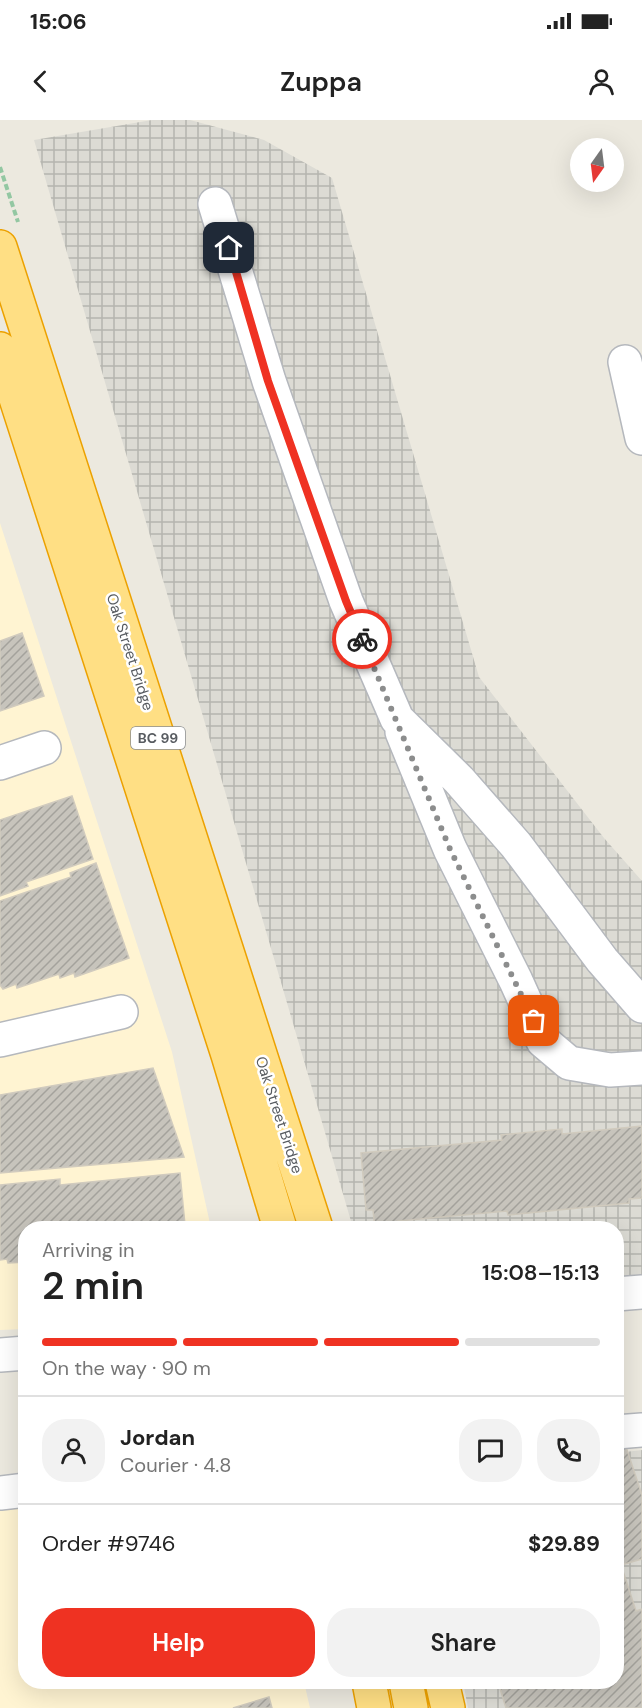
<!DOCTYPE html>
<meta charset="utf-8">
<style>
body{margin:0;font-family:"DM Sans",sans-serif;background:#f2f2f2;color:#222;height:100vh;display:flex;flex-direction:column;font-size:22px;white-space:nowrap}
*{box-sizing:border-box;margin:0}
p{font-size:20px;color:#767676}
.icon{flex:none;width:33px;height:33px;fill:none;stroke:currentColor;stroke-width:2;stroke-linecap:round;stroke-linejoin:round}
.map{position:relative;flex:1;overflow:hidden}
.drawer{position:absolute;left:18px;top:1101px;width:606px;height:468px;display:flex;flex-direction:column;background:#fff;border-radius:24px;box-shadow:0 6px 24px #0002}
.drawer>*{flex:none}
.needle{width:39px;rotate:194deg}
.tools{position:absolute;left:570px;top:18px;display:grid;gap:12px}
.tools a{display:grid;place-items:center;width:54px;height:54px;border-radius:50%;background:#fff;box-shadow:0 6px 24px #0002;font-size:30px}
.pin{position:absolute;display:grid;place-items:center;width:51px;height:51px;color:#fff;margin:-26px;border-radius:12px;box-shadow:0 3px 9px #0006}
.courier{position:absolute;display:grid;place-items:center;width:60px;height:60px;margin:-30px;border:4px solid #ef3222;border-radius:50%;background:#fff;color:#222;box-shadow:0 2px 8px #0007}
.overview em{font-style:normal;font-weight:600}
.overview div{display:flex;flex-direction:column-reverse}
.overview{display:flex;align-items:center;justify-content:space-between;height:102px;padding:0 24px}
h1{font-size:39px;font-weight:600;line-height:45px}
.bar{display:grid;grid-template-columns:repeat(4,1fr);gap:9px 6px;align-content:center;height:72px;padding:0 24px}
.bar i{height:8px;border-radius:4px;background:#e0e0e0}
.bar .current{background:#ef3222}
.bar p{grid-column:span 4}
.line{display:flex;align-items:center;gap:15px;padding:0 24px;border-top:2px solid #e0e0e0}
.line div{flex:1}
.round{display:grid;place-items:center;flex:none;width:63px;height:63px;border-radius:24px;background:#f2f2f2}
.primary-button{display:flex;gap:12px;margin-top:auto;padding:12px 24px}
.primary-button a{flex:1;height:69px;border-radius:24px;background:#ef3222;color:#fff;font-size:24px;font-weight:600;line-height:69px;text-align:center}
.primary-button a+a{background:#f2f2f2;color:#222}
.status{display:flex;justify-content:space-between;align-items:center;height:42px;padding:0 30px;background:#fff;direction:ltr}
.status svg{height:16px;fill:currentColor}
header{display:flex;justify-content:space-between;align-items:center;height:78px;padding:0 24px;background:#fff;font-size:27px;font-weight:600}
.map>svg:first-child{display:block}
</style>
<div class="status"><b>15:06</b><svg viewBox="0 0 49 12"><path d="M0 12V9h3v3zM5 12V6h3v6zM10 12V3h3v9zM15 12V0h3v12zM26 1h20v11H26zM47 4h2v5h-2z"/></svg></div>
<header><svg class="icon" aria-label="back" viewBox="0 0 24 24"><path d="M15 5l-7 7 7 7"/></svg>Zuppa<svg class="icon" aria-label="person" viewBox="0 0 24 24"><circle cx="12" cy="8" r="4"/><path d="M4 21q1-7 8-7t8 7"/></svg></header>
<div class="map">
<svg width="642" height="1588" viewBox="0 0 642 1588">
<defs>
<pattern id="industrial-grid" width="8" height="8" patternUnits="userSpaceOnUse" patternTransform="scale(1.5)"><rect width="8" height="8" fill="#dcdbd4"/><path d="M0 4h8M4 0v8" fill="none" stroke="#b5b5af"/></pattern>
<pattern id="building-hatch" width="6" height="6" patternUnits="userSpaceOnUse" patternTransform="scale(1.5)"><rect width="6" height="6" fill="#c7c4bc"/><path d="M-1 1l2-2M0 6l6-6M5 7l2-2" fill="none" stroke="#a4a29c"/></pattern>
</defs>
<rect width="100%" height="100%" fill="#ece9df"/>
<path fill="#fff4d2" d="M0 403 172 932 211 1108H26L25 1209 0 1210Z
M25 1384 26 1562H304L310 1588H0V1386Z"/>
<path fill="url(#industrial-grid)" d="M152 0H190L264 20 332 58 479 557 604 718 642 761V1157L617 1160 616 1108H353L34 20Z
M642 1330V1588H468L463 1562H616L617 1333Z"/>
<path fill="url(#building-hatch)" stroke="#d1cbbe" stroke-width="1.5" d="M22 513 44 576 0 591V521Z
M72 676 93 739 26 762 28 766 0 776V700Z
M96 743 129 838 75 857 74 853 60 858 59 854 17 868 16 864 3 869 0 865V781L71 757 70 753Z
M153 948 184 1037 0 1053V975Z
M642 1006V1078L629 1079V1083L508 1095 507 1091 398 1101V1108H375L373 1090H366L361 1033 502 1020 501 1015 562 1009V1014Z
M180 1053 185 1105 194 1104 195 1108H26V1142L8 1143 7 1139 0 1140V1065L60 1059V1065Z
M626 1327 642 1375V1439L621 1445 636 1491 642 1489V1588H506L498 1562H616V1330Z
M269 1577 272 1588H233Z"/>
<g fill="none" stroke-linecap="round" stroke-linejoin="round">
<g stroke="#b5b8bd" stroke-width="36">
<path id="minor" d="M215 84 269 261 346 481 397 599 459 660 516 725 602 840 642 886
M625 242 642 318
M402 612 450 729 516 861 543 921 569 943 610 950 642 948
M0 643 44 628
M0 920 121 892
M616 1174 642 1172
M0 1235 26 1233
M616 1312 642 1310
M0 1373 26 1370"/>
</g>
<g stroke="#eca100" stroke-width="36">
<path id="highway" d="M0 127 316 1108
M0 229 228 935 280 1108
M369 1562 374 1588
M406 1562 411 1588
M442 1562 448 1588"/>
</g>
<path stroke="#93c7a2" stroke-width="4" stroke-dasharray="6 3" stroke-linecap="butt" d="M0 47 18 102"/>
<use href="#minor" stroke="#fff" stroke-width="33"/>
<use href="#highway" stroke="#ffdf84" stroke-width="33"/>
</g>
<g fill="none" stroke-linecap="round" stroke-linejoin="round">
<path stroke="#8c8d8d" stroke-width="6" stroke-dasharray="0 10.8" d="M362 519 450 729 534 901"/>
<path stroke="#ef3222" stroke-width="8" d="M229 128 268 261 346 481 362 519"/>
</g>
<g text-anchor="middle" stroke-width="5" stroke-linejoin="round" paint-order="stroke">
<rect fill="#fff" stroke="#8a8d90" stroke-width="1.5" x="131" y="607" width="54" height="22" rx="4.5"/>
<g font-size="14" font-weight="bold" fill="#585c61">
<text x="158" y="623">BC 99</text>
</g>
<g font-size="15" fill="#585c61" stroke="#fff">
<text transform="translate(130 532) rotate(72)" y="5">Oak Street Bridge</text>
<text transform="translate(279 995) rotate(72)" y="5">Oak Street Bridge</text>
</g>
</g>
</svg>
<div class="tools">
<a><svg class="needle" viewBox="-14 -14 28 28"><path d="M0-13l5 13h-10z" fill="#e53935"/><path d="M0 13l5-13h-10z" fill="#767676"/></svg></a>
</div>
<div class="pin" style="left:534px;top:901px;background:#ea580c"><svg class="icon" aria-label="bag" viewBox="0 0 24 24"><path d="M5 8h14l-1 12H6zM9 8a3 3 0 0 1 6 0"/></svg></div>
<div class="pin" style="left:229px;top:128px;background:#1f2937"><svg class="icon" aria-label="home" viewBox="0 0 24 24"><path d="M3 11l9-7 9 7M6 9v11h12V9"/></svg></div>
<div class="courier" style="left:362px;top:519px"><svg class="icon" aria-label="bike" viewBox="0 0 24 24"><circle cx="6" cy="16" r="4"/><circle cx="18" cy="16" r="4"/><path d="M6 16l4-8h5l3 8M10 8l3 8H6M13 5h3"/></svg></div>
<section class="drawer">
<div class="overview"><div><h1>2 min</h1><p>Arriving in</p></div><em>15:08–15:13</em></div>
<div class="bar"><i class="current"></i><i class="current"></i><i class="current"></i><i></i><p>On the way · 90 m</p></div>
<div class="line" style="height:108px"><a class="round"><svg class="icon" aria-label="person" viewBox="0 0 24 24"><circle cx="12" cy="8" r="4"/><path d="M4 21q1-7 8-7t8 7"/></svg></a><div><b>Jordan</b><p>Courier · 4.8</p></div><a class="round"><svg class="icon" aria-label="chat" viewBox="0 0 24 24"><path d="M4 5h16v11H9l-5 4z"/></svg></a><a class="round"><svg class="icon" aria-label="phone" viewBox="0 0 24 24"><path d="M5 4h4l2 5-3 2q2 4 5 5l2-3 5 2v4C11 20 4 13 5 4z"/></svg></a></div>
<div class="line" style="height:78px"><div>Order #9746</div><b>$29.89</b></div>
<div class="primary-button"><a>Help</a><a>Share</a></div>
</section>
</div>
